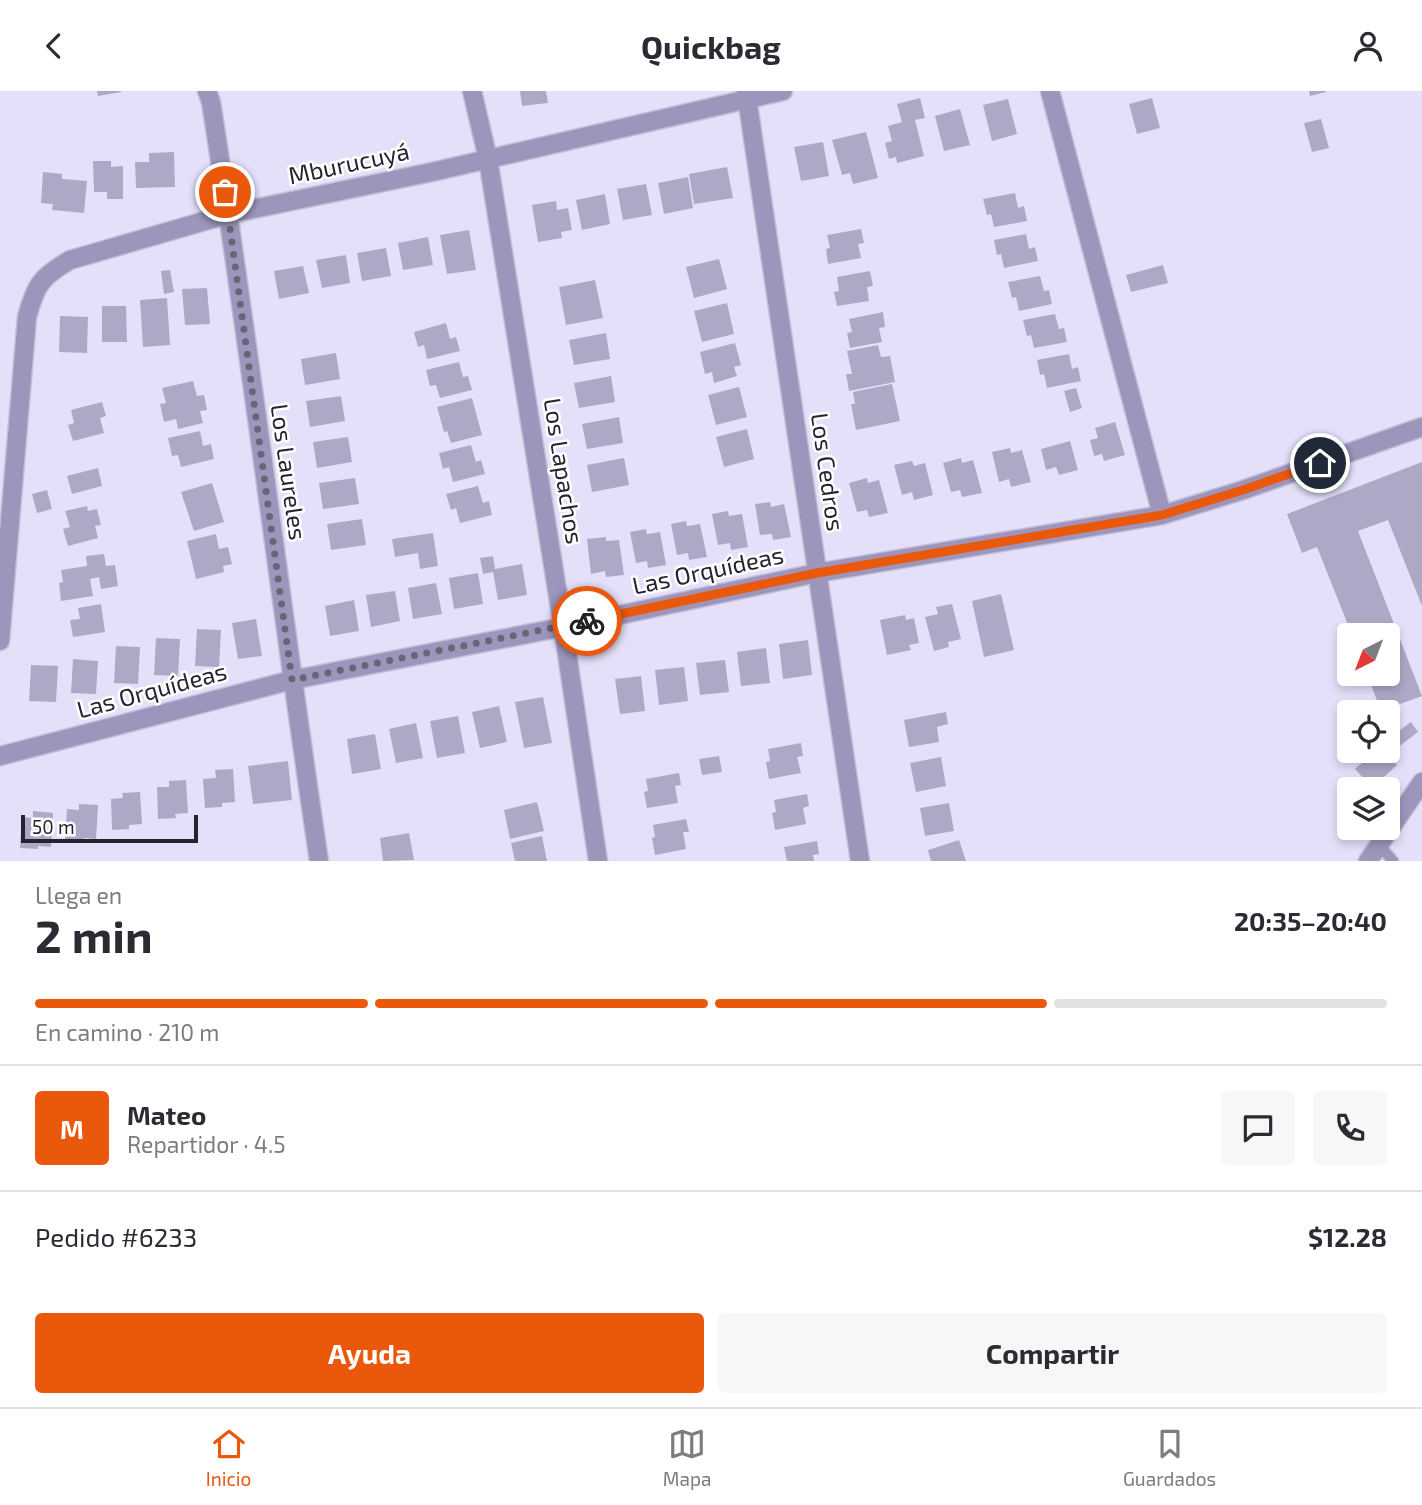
<!DOCTYPE html>
<html lang="es">
<meta charset="utf-8">
<style>
body{margin:0;font-family:"Exo 2",sans-serif;background:#f7f7f7;color:#2b2b33;height:100vh;display:flex;flex-direction:column;font-size:26px;white-space:nowrap}
*{box-sizing:border-box;margin:0}
p{font-size:23px;color:#7c7c81}
.icon{flex:none;width:38px;height:38px;fill:none;stroke:currentColor;stroke-width:2;stroke-linecap:round;stroke-linejoin:round}
.map{position:relative;height:770px;overflow:hidden}
.sheet{display:flex;flex-direction:column;background:#fff;flex:1}
.sheet>*{flex:none}
.needle{width:46px;rotate:222deg}
.tools{position:absolute;left:1337px;top:532px;display:grid;gap:14px}
.tools a{display:grid;place-items:center;width:63px;height:63px;border-radius:7px;background:#fff;box-shadow:0 4px 10px #0003;font-size:35px}
.scale{position:absolute;left:21px;bottom:18px;width:177px;box-sizing:border-box;padding-left:7px;border:4px solid #26232f;border-top:0;font-size:19px;line-height:24px;white-space:nowrap;color:#26232f;-webkit-text-stroke:5px #fff;paint-order:stroke}
.pin{position:absolute;display:grid;place-items:center;width:60px;height:60px;color:#fff;margin:-30px;border:4px solid #fff;border-radius:50%;box-shadow:0 2px 7px #0007}
.courier{position:absolute;display:grid;place-items:center;width:70px;height:70px;margin:-35px;border:5px solid #ea580c;border-radius:50%;background:#fff;color:#222;box-shadow:0 2px 9px #0007}
.head em{font-style:normal;font-weight:700}
.head div{display:flex;flex-direction:column-reverse}
.head{display:flex;align-items:center;justify-content:space-between;height:119px;padding:0 35px}
h1{font-size:46px;font-weight:700;line-height:52px}
.bar{display:grid;grid-template-columns:repeat(4,1fr);gap:10px 7px;align-content:center;height:84px;padding:0 35px}
.bar i{height:9px;border-radius:5px;background:#e1e1e2}
.bar .on{background:#ea580c}
.bar p{grid-column:span 4}
.line{display:flex;align-items:center;gap:18px;padding:0 35px;border-top:2px solid #e1e1e2}
.line div{flex:1}
.round{display:grid;place-items:center;flex:none;width:74px;height:74px;border-radius:7px;background:#f7f7f7}
.cta{display:flex;gap:14px;margin-top:auto;padding:14px 35px}
.cta a{flex:1;height:80px;border-radius:7px;background:#ea580c;color:#fff;font-size:28px;font-weight:700;line-height:80px;text-align:center}
.cta a+a{background:#f7f7f7;color:#2b2b33}
header{display:flex;justify-content:space-between;align-items:center;height:91px;padding:0 35px;background:#fff;font-size:32px;font-weight:700}
.tabs{display:flex;justify-content:space-around;align-items:center;height:98px;border-top:2px solid #e1e1e2;background:#fff;font-size:19px;color:#7c7c81}
.tabs a{display:grid;justify-items:center;gap:4px}
.tabs .on{color:#ea580c}
.map>svg:first-child{display:block}
</style>
<header><svg class="icon" aria-label="back" viewBox="0 0 24 24"><path d="M15 5l-7 7 7 7"/></svg>Quickbag<svg class="icon" aria-label="person" viewBox="0 0 24 24"><circle cx="12" cy="8" r="4"/><path d="M4 21q1-7 8-7t8 7"/></svg></header>
<div class="map">
<svg width="1422" height="770" viewBox="0 0 1422 770">
<rect width="100%" height="100%" fill="#e5e0fa"/>
<path fill="#aea8c7" d="M97 0H121V1L98 5Z
M520 0H546L548 12 522 15Z
M1309 0H1326V1L1310 5Z
M920 7 925 27 915 29 924 65 897 72 896 66 889 68 885 52 892 50 888 35 902 31 897 13Z
M1152 7 1160 37 1137 43 1129 13Z
M1008 8 1017 43 992 50 983 14Z
M960 18 970 54 944 60 935 25Z
M1321 28 1329 57 1312 61 1304 32Z
M866 41 878 87 853 93 850 82 842 84 832 49Z
M823 51 829 85 801 90 794 56Z
M174 61 175 96 136 97 135 71H149V62Z
M93 70H111V76L123 75V108H107V101H94Z
M727 76 733 107 694 113 689 83Z
M43 81 62 83V88L87 90 84 122 52 119 53 113 41 112Z
M688 86 693 117 664 123 658 92Z
M646 93 652 124 623 129 617 98Z
M1015 102 1018 117 1024 115 1027 130 994 136 991 123 987 124 983 108Z
M605 103 610 133 582 139 576 109Z
M556 110 557 119 568 117 572 139 561 141 562 147 538 151 532 114Z
M861 138 864 152 858 153 861 167 828 173 826 158 830 157 827 144Z
M469 139 476 179 447 183 440 144Z
M1026 143 1029 158 1035 156 1038 170 1004 177 1001 163 997 164 994 149Z
M428 146 433 174 403 179 398 152Z
M386 157 391 185 362 190 357 162Z
M346 164 350 192 322 197 316 169Z
M719 168 727 198 694 207 686 176Z
M1163 174 1168 192 1131 201 1126 184Z
M303 175 309 202 279 208 274 180Z
M170 179 174 201 164 203 161 180Z
M870 180 873 195 867 196 869 210 837 215 834 201 839 200 837 186Z
M1040 185 1044 200 1049 199 1052 213 1019 220 1016 206 1012 207 1008 191Z
M595 189 603 227 566 234 559 196Z
M207 197 210 233 185 234 182 198Z
M167 207 170 254 143 256 140 209Z
M727 212 734 243 702 251 694 220Z
M102 215H126L127 251H102Z
M883 221 885 236 879 237 882 251 850 257 847 242 852 241 849 228Z
M1055 223 1059 238 1064 237 1067 251 1034 257 1031 244 1027 245 1023 229Z
M60 225 88 226 87 262 59 261Z
M446 232 450 248 456 246 460 260 427 268 424 254 418 256 414 241Z
M606 242 610 268 574 274 569 249Z
M735 252 741 274 734 276 737 285 714 292 712 281 705 283 700 261Z
M878 254 881 266 890 265 895 291 849 300 846 283H852L847 260Z
M336 262 340 288 305 294 301 268Z
M1069 263 1072 278 1078 276 1081 290 1047 297 1044 283 1040 284 1037 269Z
M459 271 463 286 468 285 472 299 440 307 436 294 430 295 426 279Z
M611 285 615 311 579 317 574 292Z
M193 290 197 305 204 304 207 319 200 320 203 332 178 338 176 328 164 331 160 313 166 312 162 297Z
M892 293 900 330 856 339 851 313H855L853 301Z
M739 296 747 326 716 334 708 304Z
M1076 297 1082 317 1070 321 1064 300Z
M341 305 345 330 310 336 306 310Z
M472 307 482 344 451 352 447 340 444 341 437 316Z
M102 311 106 325 100 327 104 342 73 350 68 334 74 332 71 319Z
M619 326 623 352 587 358 582 333Z
M1115 331 1125 364 1104 370 1102 363 1094 365 1090 349 1098 347 1095 337Z
M747 338 754 368 724 376 716 346Z
M200 340 203 355 211 353 214 368 181 376 178 364 172 365 168 347Z
M348 346 352 371 317 377 313 351Z
M1070 350 1078 379 1059 384 1056 376 1046 379 1041 358Z
M471 354 476 371 481 369 485 383 453 391 449 376 443 378 439 362Z
M1010 357 1011 362 1022 359 1031 391 1011 396 1009 388 999 391 992 361Z
M624 367 629 394 592 401 587 374Z
M961 367 962 372 973 369 982 402 962 406 960 399 951 401 943 372Z
M912 370 914 375 925 372 933 404 914 409 912 401 902 404 894 374Z
M1422 371V515L1388 429 1358 440 1422 605 1381 620 1367 583H1388V544H1352L1317 456 1302 462 1287 423Z
M98 377 102 395 72 403 67 385Z
M355 387 359 413 323 418 319 392Z
M867 387 868 392 879 389 888 422 869 426 867 419 857 421 849 392Z
M212 392 224 431 194 440 181 401Z
M478 395 483 412 489 410 492 424 460 432 456 417 451 419 446 403Z
M47 399 52 418 37 422 32 403Z
M770 411 771 416 784 413 791 446 773 449 772 443 760 444 755 413Z
M87 415 88 420 97 418 101 434 95 435 98 447 68 455 63 438 70 436 65 420Z
M728 420 729 425 742 423 748 456 731 459 730 452 718 454 712 423Z
M362 428 366 454 331 459 327 433Z
M686 430 687 435 700 433 707 466 689 469 688 462 677 464 671 433Z
M646 438 647 443 660 441 666 474 648 477 647 470 636 472 630 441Z
M433 442 438 475 420 478 418 462 395 466 392 448Z
M216 443 219 458 228 456 232 473 223 475 224 481 196 488 187 450Z
M606 446V450L619 449 624 484 606 486 605 480 591 483 587 448Z
M104 463 106 475 115 474 118 495 101 498 99 486 90 488 93 505 61 510 59 492 63 491 61 479 87 475 86 465Z
M493 465 495 478 522 473 527 504 498 509 493 481 483 483 480 467Z
M478 482 483 513 454 518 449 487Z
M436 492 442 523 413 528 408 497Z
M395 500 400 530 371 536 366 504Z
M1001 503 1014 559 984 566 972 510Z
M354 509 359 540 330 545 325 515Z
M101 513 105 541 73 546 70 529 80 528 78 517Z
M952 513 961 548 948 551 949 556 934 560 925 526 938 523 936 516Z
M905 524 906 529 914 527 919 552 909 554 911 559 887 564 880 529Z
M256 528 262 565 238 568 232 532Z
M197 538 221 539 219 576 195 575Z
M156 547 180 548 178 585 154 584Z
M808 549 812 584 783 588 779 553Z
M116 555 140 556 138 593 114 592Z
M766 557 770 592 741 595 737 561Z
M73 568 98 570 96 603 71 602Z
M725 569 729 601 700 604 696 572Z
M31 574 58 575 56 611 29 610Z
M684 576 688 610 659 614 655 579Z
M641 585 645 620 620 623 615 588Z
M543 606 552 652 524 657 515 611Z
M499 615 507 651 480 657 472 621Z
M946 621 948 633 937 636 939 651 909 656 904 629Z
M458 625 465 662 437 667 430 630Z
M1411 631 1418 641 1397 657 1389 647Z
M416 632 423 667 396 672 389 638Z
M375 643 381 678 352 683 347 648Z
M801 652 803 665 797 666 801 682 769 688 766 671 770 670 768 658Z
M1375 660H1384L1397 674 1372 697 1355 678Z
M719 665 722 681 702 684 699 668Z
M941 666 946 695 916 701 910 672Z
M288 670 292 709 253 713 248 675Z
M233 678 235 711 222 712V716L205 717 203 688 216 687 215 679Z
M679 682 681 694 675 695 678 712 647 717 644 701 648 700 646 688Z
M186 689 188 722 175 723 176 727 158 728 157 696H169V690Z
M140 701 142 733 129 734V738L112 739 111 708 123 707 122 702Z
M807 703 809 715 803 717 806 733 775 739 772 722 776 721 774 709Z
M537 711 544 740 510 748 504 719Z
M949 712 954 740 925 745 920 717Z
M79 713 98 714 96 748 84 747V751L65 749 67 718 79 719Z
M33 720 53 722 51 756 38 755V758L20 757 22 726 33 727Z
M686 728 689 741H683L686 758 655 764 652 747 655 746 653 734Z
M409 742 414 769 383 770 380 747Z
M542 745 547 770H515L511 752Z
M959 749 966 770H931L928 759Z
M817 750 819 763 813 764 814 770H787L784 756Z"/>
<g fill="none" stroke-linecap="round" stroke-linejoin="round">
<g stroke="#c3bed5" stroke-width="13">
<path id="lane" d="M1379 754 1393 770"/>
</g>
<g stroke="#c3bed5" stroke-width="21">
<path id="street" d="M207 0 211 11C251 264 281 517 319 770
M472 0 488 68 563 536 598 770
M746 0 860 770
M1050 0 1162 424
M0 550 27 226C36 193 41 186 70 169L229 123 432 81 783 0
M0 665 292 589 563 536 817 482 1162 424 1243 399 1422 336
M1368 770 1422 691"/>
</g>
<use href="#lane" stroke="#9d95bc" stroke-width="10"/>
<use href="#street" stroke="#9d95bc" stroke-width="18"/>
</g>
<g fill="none" stroke-linecap="round" stroke-linejoin="round">
<path stroke="#696576" stroke-width="7" stroke-dasharray="0 12.6" d="M225 101 292 589 587 530"/>
<path stroke="#ea580c" stroke-width="9" d="M587 530 817 482 1162 424 1243 399 1320 372"/>
</g>
<g text-anchor="middle" stroke-width="5" stroke-linejoin="round" paint-order="stroke">
<g font-size="24" fill="#26232f" stroke="#fff">
<text transform="translate(349 73) rotate(-12)" y="8">Mburucuyá</text>
<text transform="translate(563 380) rotate(81)" y="8">Los Lapachos</text>
<text transform="translate(288 381) rotate(82)" y="8">Los Laureles</text>
<text transform="translate(827 381) rotate(82)" y="8">Los Cedros</text>
<text transform="translate(708 480) rotate(-12)" y="8">Las Orquídeas</text>
<text transform="translate(152 600) rotate(-15)" y="8">Las Orquídeas</text>
</g>
</g>
</svg>
<div class="tools">
<a><svg class="needle" viewBox="-14 -14 28 28"><path d="M0-13l5 13h-10z" fill="#e53935"/><path d="M0 13l5-13h-10z" fill="#7c7c81"/></svg></a>
<a><svg class="icon" aria-label="locate" viewBox="0 0 24 24"><circle cx="12" cy="12" r="6"/><path d="M12 2v4M12 18v4M2 12h4M18 12h4"/></svg></a>
<a><svg class="icon" aria-label="layers" viewBox="0 0 24 24"><path d="M12 4l9 5-9 5-9-5zM3 14l9 5 9-5"/></svg></a>
</div>
<div class="scale">50 m</div>
<div class="pin" style="left:225px;top:101px;background:#ea580c"><svg class="icon" aria-label="bag" viewBox="0 0 24 24"><path d="M5 8h14l-1 12H6zM9 8a3 3 0 0 1 6 0"/></svg></div>
<div class="pin" style="left:1320px;top:372px;background:#1f2937"><svg class="icon" aria-label="home" viewBox="0 0 24 24"><path d="M3 11l9-7 9 7M6 9v11h12V9"/></svg></div>
<div class="courier" style="left:587px;top:530px"><svg class="icon" aria-label="bike" viewBox="0 0 24 24"><circle cx="6" cy="16" r="4"/><circle cx="18" cy="16" r="4"/><path d="M6 16l4-8h5l3 8M10 8l3 8H6M13 5h3"/></svg></div>
</div>
<section class="sheet">
<div class="head"><div><h1>2 min</h1><p>Llega en</p></div><em>20:35–20:40</em></div>
<div class="bar"><i class="on"></i><i class="on"></i><i class="on"></i><i></i><p>En camino · 210 m</p></div>
<div class="line" style="height:126px"><b class="round" style="background:#ea580c;color:#fff">M</b><div><b>Mateo</b><p>Repartidor · 4.5</p></div><a class="round"><svg class="icon" aria-label="chat" viewBox="0 0 24 24"><path d="M4 5h16v11H9l-5 4z"/></svg></a><a class="round"><svg class="icon" aria-label="phone" viewBox="0 0 24 24"><path d="M5 4h4l2 5-3 2q2 4 5 5l2-3 5 2v4C11 20 4 13 5 4z"/></svg></a></div>
<div class="line" style="height:91px"><div>Pedido #6233</div><b>$12.28</b></div>
<div class="cta"><a>Ayuda</a><a>Compartir</a></div>
</section>
<nav class="tabs">
<a class="on"><svg class="icon" aria-label="home" viewBox="0 0 24 24"><path d="M3 11l9-7 9 7M6 9v11h12V9"/></svg>Inicio</a>
<a><svg class="icon" aria-label="map" viewBox="0 0 24 24"><path d="M3 6l6-2 6 2 6-2v14l-6 2-6-2-6 2zM9 4v14M15 6v14"/></svg>Mapa</a>
<a><svg class="icon" aria-label="saved" viewBox="0 0 24 24"><path d="M7 4h10v16l-5-4-5 4z"/></svg>Guardados</a>
</nav>
